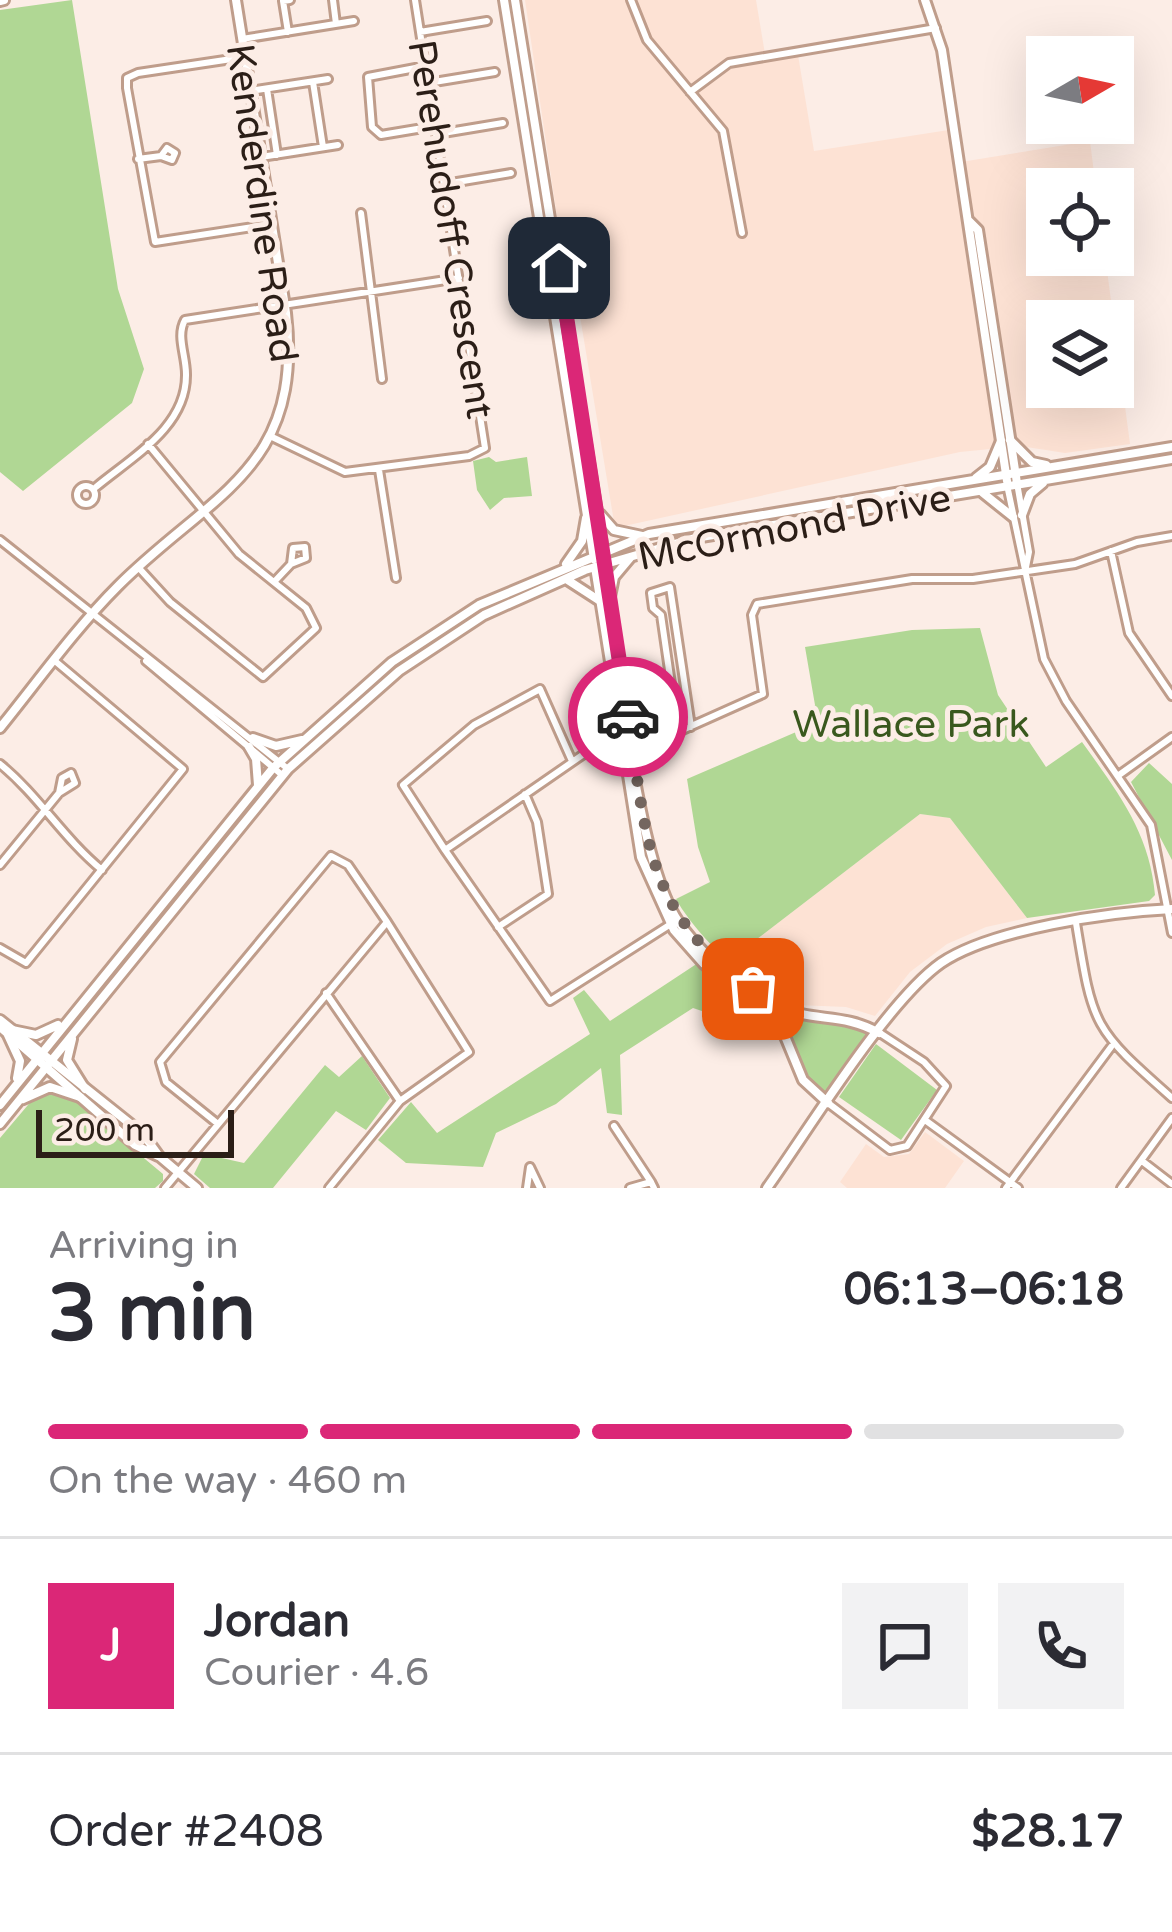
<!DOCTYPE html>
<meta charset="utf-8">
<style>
body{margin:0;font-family:"Varela Round",sans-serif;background:#f2f2f3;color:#2b2b33;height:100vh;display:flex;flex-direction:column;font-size:45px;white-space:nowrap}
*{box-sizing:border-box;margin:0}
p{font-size:39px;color:#7c7c81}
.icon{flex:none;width:66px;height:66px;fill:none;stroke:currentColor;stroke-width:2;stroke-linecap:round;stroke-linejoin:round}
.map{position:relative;height:1188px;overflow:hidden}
.drawer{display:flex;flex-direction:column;background:#fff;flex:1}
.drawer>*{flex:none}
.needle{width:78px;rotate:81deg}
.controls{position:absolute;left:1026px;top:36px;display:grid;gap:24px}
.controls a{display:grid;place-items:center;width:108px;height:108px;border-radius:0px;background:#fff;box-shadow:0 12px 48px #0002;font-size:60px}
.scale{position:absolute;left:36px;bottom:30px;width:198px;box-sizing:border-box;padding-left:12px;border:6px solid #2b1e17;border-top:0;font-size:33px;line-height:42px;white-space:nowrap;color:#2b1e17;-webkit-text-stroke:9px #fcede6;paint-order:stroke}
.pin{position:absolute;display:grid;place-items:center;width:102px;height:102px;color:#fff;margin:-51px;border-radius:24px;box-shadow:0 6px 18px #0006}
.courier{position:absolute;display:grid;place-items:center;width:120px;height:120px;margin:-60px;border:9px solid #db2777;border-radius:50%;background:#fff;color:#222;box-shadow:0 3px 15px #0007}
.head em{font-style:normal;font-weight:700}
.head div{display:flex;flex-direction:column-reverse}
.head{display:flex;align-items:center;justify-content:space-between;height:204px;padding:0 48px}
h1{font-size:78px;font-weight:700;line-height:90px}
.bar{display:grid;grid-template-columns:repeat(4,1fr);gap:18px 12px;align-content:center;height:144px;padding:0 48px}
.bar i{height:15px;border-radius:9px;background:#e1e1e2}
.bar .current{background:#db2777}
.bar p{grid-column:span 4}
.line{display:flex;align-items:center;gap:30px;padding:0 48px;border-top:3px solid #e1e1e2}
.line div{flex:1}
.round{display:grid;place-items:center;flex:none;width:126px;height:126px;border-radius:0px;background:#f2f2f3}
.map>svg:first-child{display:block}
</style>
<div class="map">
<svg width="1172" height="1188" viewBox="0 0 1172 1188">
<rect width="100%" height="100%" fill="#fcede6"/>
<path fill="#fde2d4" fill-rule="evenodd" d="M525 0H756L765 54 797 49 814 151 955 129 961 162 1090 141 1096 189H1047V255H1105L1130 444 1065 453 1020 446 960 452 615 528 579 310 571 293V252L559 230ZM1047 321H1113V387H1047Z
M920 814 950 818 1027 918 986 927 947 944 910 972 875 1016 846 1007 797 1005 757 939Z
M925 1132 964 1161 945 1188H847L840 1182 866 1144 884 1157 909 1154Z"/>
<path fill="#b0d794" d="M72 0 118 289 144 369 132 403 23 491 0 472V10Z
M489 457 496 462 527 457 532 496 504 498 490 510 477 490 473 461Z
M980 628 998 695 1046 767 1082 742C1117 791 1150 833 1155 895L1149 901 1027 918 950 818 920 814 757 939 801 1002C763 1006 693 931 676 899L710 882 698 847 687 779 803 729 815 705 805 647 912 630Z
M1149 763 1172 784V860L1131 782Z
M698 963 784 1039 693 1008 620 1055 622 1115 607 1113 601 1068 556 1104 496 1133 483 1167 406 1163 378 1140 411 1102 437 1133 590 1034 573 998 584 990 610 1021Z
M778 1009 835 1019 868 1034 827 1093C797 1078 795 1039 774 1014Z
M876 1044 937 1090 901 1140 839 1097Z
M362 1056 390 1098 366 1130 336 1111 273 1188H210L194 1174 204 1154 244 1163 325 1065 339 1077Z
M52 1090 73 1099 163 1174V1181L155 1188H0V1138L33 1099Z"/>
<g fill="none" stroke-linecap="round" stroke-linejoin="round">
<g stroke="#bf9d8b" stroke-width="12">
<path id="minor" d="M333 0 336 24
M631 0 647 40 723 131 742 233
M288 32 283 1 290 0
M420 32 487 21
M242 39 354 21
M245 57 138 73 127 78V88L155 242 272 224
M426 66 368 77 372 127 381 135 435 126
M313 82 323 147
M428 83 495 72
M267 89 277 155
M250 91 328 79
M690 92 729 63 936 28
M437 134 503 123
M261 157 338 145
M138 159 161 156 172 160 175 153 167 148 161 156
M445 184 511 173
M361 213 382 379
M270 436 345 472 469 456 485 448 415 0
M379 470 396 578
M1017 483 1029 552 1026 567
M1007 485 1044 659 1066 701 1151 825 1172 933
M77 495a9 9 0 1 1 18 0a9 9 0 1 1-18 0Z
M96 487C132 457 187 427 186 374 186 355 176 336 185 320L459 278
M0 540 288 769
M1111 551 1129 633 1172 696
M138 567 170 602 263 677 316 628 306 608 239 554 148 444
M274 582 291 564 306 558 305 547 293 548 291 564
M146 661 282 775
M678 732 661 615 653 608 651 593 670 587 691 727
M0 764C39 796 63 838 102 870
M71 773 75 783 59 793 62 778Z
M1119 775 1172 737
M445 850 403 785 474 725 540 689 572 761
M0 865 59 793
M674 922 550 1001 445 850 591 749 678 732 763 694 752 615 757 604 912 579H973L1075 564 1137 542 1172 536
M1076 923C1093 1028 1093 1028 1172 1098
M498 927 548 894 537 822 525 794
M0 948 26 963 183 769 55 661
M326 993 400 1101
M828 1103 890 1150 907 1146 946 1086 924 1062 880 1033
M925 1120 1018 1188
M218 1124 166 1082 160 1062 331 856 348 865 387 922
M614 1126 651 1182
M1142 1161 1172 1184
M165 1188 387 922 469 1052 400 1101 329 1188
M527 1188 530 1167 540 1188
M630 1188 651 1182 654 1188
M1006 1188 1111 1047
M1121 1188 1172 1118"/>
</g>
<g stroke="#bf9d8b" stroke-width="14">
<path id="tertiary" d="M925 0 942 50 1007 481
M0 1 4 0
M969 221 978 230 1017 483
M606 563C615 645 636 859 678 921 701 956 740 984 775 1004 811 1024 840 1011 879 1033
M595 567 641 857 674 930 704 964 782 1029 803 1080 828 1103
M0 728C38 681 75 629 118 586 211 493 304 470 286 313L236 0
M0 1020 143 1134 159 1156 197 1188
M0 1027 135 1145 158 1156
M767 1188C809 1129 887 1001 941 963 991 929 1110 912 1172 909"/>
</g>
<g stroke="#bf9d8b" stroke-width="14">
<path id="secondary" d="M504 0 594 559
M515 0 604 556
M1010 440 1032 462 1046 465
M976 478 990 467 1001 441
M983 493 1013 517
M600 514 614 530 642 536
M1022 515 1030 494 1043 483
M566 564 582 541 586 518
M566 579 600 601
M610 597 614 577 630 558
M253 738 276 746 302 740
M249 747 256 759 258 785
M12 1030 36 1035 58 1025
M8 1035 20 1061 17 1078
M72 1039 67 1060 85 1089
M23 1099 50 1087 80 1097
M0 1105 273 768 392 662 479 605 649 534 1172 447
M0 1124 288 769 399 671 484 615 585 570 695 538 1172 459"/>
</g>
<use href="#minor" stroke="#fff" stroke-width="6"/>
<use href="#tertiary" stroke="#fff" stroke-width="8"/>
<use href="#secondary" stroke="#fff" stroke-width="8"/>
</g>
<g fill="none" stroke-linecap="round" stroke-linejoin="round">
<path stroke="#74665f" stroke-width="12" stroke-dasharray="0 21.6" d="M628 717C647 838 645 913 753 989"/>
<path stroke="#db2777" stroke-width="15" d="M559 268 628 717"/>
</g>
<g text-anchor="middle" stroke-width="10" stroke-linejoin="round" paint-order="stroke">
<g font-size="39" fill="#2b1e17" stroke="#fcede6">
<text transform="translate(263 203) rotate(82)" y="14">Kenderdine Road</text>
<text transform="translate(452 229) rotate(81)" y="14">Perehudoff Crescent</text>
<text transform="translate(794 526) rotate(-11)" y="14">McOrmond Drive</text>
</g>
<g font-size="39" fill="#39581d" stroke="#fcede6">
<text x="911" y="737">Wallace Park</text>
</g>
</g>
</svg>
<div class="controls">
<a><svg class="needle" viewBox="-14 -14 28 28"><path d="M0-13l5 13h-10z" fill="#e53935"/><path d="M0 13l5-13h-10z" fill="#7c7c81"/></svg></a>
<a><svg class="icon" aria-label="locate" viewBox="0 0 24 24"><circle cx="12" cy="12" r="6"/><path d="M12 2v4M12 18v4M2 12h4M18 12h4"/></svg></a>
<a><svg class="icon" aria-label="layers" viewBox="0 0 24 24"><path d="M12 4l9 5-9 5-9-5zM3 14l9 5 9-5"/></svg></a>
</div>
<div class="scale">200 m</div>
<div class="pin" style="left:753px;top:989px;background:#ea580c"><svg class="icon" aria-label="bag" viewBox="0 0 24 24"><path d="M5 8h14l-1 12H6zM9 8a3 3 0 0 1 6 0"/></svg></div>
<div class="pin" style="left:559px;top:268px;background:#1f2937"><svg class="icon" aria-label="home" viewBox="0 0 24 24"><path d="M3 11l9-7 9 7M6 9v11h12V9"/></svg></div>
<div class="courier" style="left:628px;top:717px"><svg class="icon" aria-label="car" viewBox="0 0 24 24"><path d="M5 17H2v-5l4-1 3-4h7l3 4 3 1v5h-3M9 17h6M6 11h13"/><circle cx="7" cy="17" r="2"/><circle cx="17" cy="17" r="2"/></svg></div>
</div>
<section class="drawer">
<div class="head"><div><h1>3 min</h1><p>Arriving in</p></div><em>06:13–06:18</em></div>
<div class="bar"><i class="current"></i><i class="current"></i><i class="current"></i><i></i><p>On the way · 460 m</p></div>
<div class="line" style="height:216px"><b class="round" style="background:#db2777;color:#fff">J</b><div><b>Jordan</b><p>Courier · 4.6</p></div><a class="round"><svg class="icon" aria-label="chat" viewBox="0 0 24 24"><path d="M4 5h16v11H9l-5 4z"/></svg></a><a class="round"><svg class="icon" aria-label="phone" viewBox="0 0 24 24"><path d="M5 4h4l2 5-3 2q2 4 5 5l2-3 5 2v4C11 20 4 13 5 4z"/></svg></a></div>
<div class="line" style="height:156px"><div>Order #2408</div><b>$28.17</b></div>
</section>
